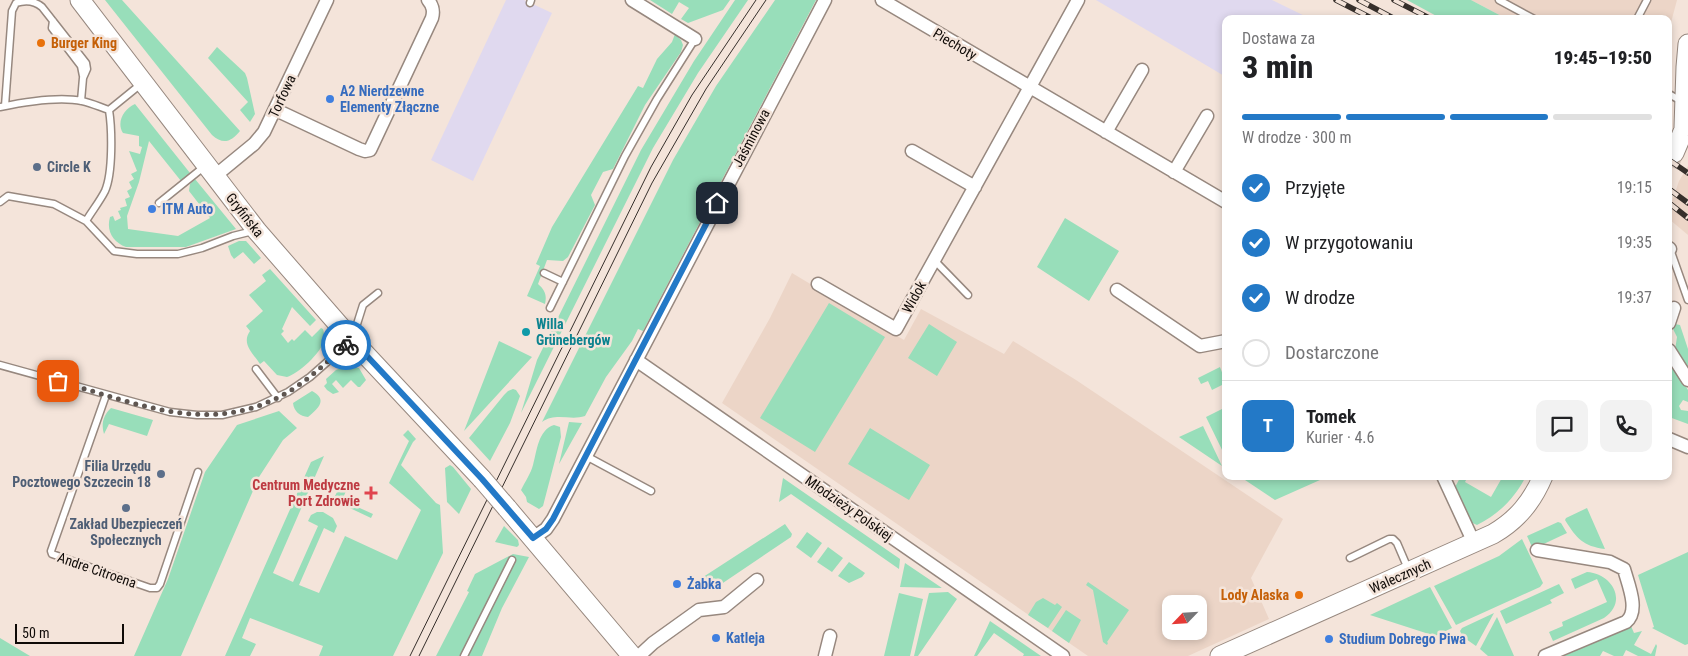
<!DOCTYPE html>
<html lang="pl">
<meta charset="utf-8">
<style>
body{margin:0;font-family:"Roboto Condensed",sans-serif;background:#f2f2f2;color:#202124;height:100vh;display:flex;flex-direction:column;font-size:19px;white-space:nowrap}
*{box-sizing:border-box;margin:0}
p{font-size:16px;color:#757577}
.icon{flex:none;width:28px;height:28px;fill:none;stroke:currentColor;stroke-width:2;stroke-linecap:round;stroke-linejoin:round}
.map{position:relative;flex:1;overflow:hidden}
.panel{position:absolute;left:1222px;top:15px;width:450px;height:465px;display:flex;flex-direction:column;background:#fff;border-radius:10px;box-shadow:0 2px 8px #0003}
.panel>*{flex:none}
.needle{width:32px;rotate:245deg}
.tools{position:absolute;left:1162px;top:595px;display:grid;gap:10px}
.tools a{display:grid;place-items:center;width:45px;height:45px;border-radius:10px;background:#fff;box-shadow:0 2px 8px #0003;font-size:25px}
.scale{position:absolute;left:15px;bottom:12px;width:109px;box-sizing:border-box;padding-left:5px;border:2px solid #0f0a07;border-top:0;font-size:14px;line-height:18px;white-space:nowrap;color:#0f0a07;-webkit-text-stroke:4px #f4e4da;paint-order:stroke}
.pin{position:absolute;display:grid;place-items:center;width:42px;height:42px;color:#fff;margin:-21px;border-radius:10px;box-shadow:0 2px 8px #0006}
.courier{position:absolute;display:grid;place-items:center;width:50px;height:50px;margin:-25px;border:4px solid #2379c7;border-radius:50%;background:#fff;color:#222;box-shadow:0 1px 6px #0007}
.overview em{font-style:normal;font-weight:800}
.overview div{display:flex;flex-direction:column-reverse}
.overview{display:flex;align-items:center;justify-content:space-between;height:85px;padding:0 20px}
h1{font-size:32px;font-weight:800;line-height:38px}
.bar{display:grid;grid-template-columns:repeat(4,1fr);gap:8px 5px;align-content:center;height:60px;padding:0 20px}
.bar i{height:6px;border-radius:4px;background:#e0e0e0}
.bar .active{background:#2379c7}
.bar p{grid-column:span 4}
.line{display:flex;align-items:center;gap:12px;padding:0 20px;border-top:1px solid #e0e0e0}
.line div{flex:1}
.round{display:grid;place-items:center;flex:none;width:52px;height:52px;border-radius:10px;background:#f2f2f2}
ol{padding:0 20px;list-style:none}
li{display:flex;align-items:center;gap:15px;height:55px}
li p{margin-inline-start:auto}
li .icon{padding:5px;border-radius:50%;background:#2379c7;color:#fff;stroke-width:4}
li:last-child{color:#757577}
li i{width:28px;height:28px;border:2px solid #e0e0e0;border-radius:50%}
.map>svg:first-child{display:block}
</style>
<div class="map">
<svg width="1688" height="656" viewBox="0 0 1688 656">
<rect width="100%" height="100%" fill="#f4e4da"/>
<path fill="#ecd5c7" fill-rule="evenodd" d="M1471 0H1677L1669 30V19H1507Z
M1688 166V235L1669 219V210L1679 181Z
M792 273 904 340 921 309 1004 354 1013 341 1076 380 1283 519 1251 578 1269 619 1188 656H1088L722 403 770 318ZM1171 604H1199V631H1171Z"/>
<path fill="#e0d9ef" d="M506 0H524L552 13 473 181 431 160Z
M1096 0H1272L1311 19H1226V77Z"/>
<path fill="#98deba" d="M105 0H122L240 131C231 142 223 145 212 135Z
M650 0H730L723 10 688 23 681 19 689 8 679 2 672 14Z
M735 0H748L698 73 653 148 521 413 537 360 641 150 694 61Z
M775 0H816L643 331 638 329 632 341 606 377 585 416C570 421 556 412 542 422L673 160 716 86Z
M1407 0H1471L1507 19H1442Z
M675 34 681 40 683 45 681 52 645 105 613 169 603 172 591 195 595 205 568 257 563 261 547 260 538 284C545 290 547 295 545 304L527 296 540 266 536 264 552 227 638 86 643 88 657 59 672 42Z
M217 47 245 73 247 78 255 114 250 122 240 110 248 102 208 58Z
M135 104 190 173 181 181 149 141 139 182 127 216 128 229 178 236 210 218 189 191 190 184 195 179 236 229 186 247H126C113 242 106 231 110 217L113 216 115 221 121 218 118 211 121 210 120 208 127 206 125 199 130 197 127 191 132 188 129 182 134 179 131 174 137 171 129 151 140 154 142 147 139 146V136L123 133C116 122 124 109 135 104Z
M1065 218 1119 251 1089 301 1037 267Z
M239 241H246L261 258 254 264 243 252 234 259 231 255 228 246Z
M270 269 316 320 310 326 292 307 282 329 284 331 281 334 288 343 292 339 294 341 305 330 312 337 321 328 323 329C324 333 325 337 324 341 321 353 298 374 287 377L277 375 264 361 260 364C253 353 241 344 250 331L246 326 263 311 249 295 266 281 262 275Z
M829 303 885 337 815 452 760 418Z
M929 324 957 342 937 376 908 358Z
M1675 324 1680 325 1688 349V369L1675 350 1677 337 1673 329Z
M499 341 532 357 464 431Z
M1671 364 1688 390V402L1683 400 1679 406 1681 410 1688 411V424L1669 417V365Z
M346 366 359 368 366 380 360 387H358L351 380 343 388 336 380 332 384 339 392 333 394 327 390 324 386 327 383 326 379 336 370Z
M1220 367 1226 383 1212 390 1208 381 1201 384 1198 378Z
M513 389 516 390 520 396 510 423 490 461 469 438 504 395 508 391Z
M312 391C329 400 317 409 308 417 300 416 294 412 293 403Z
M1226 407V458L1206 417Z
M111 408 153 420 147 436 109 424 104 434C101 425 103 415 111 408Z
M279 411 297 428 283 440 259 477 181 656H134L168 579 205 472 237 425Z
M569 422 582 423 559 464Z
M554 425 560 427 561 437 543 506 539 509 527 502 526 497 521 490C525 482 531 473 533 465 537 451 538 430 554 425Z
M1203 426 1222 466 1179 437Z
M870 428 930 465 909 500 848 464Z
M408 430 416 439 413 442 401 465 436 503 440 505 443 553 393 656H319L323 646 250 618 242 638 256 644 250 656H225L311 462 324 456 273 573 293 582 318 526 308 521 311 515 317 512H323L333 518 337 526 334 533 324 528 299 585 319 593 345 536 397 560 421 510 389 483 409 441 403 435Z
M450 465 453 467 471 489 459 514 447 502 445 468Z
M1239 476H1329L1275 500Z
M1461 476H1468L1465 482 1491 497 1503 476H1526C1515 498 1499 514 1477 525L1468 521 1454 489Z
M783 478 900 559 899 569 791 494 779 502Z
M340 486 347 489 342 500 373 514 371 518 335 501 334 498Z
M1587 508 1605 549C1583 546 1577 539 1565 520L1566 518Z
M1558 522 1561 523 1567 533 1533 549 1527 536Z
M785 524 792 534 791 537 711 591 708 585 702 589 697 581Z
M504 526 518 540 519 545 517 547 495 542Z
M807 532 822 543 811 558 796 547Z
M1522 539 1543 583 1540 587 1456 625 1434 586 1499 556Z
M828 547 843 558 832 572 817 562Z
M1688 552V644L1685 645 1652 628 1654 627 1638 575Z
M513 554 529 557 502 608 482 656H436L469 592 467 591 475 574Z
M849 562 865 573 862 577 849 583 838 576Z
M905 563 942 588 900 587Z
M1587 572C1613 574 1628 602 1604 618L1553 641 1549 632 1563 626 1562 622 1607 602 1597 579 1575 589 1571 579Z
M1088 582 1129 610 1107 642 1108 643 1107 645 1103 642 1093 590 1086 585Z
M1559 584 1564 593 1550 600 1552 603 1506 624 1500 611Z
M1430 587 1452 628 1435 636 1370 615Z
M948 592 957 599 918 656H914L929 593Z
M899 593 923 599 910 656H884Z
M1043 598 1055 605 1057 603 1062 607 1048 628 1028 615 1036 602Z
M1066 610 1081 620 1069 643 1052 631Z
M1494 613 1476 646 1463 637 1460 631 1462 628Z
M1497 617 1514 656H1488L1480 649Z
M990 621 1041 656H1023L1024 654 994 633 977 656H974Z
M1631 626 1634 633 1642 631 1634 645 1651 654 1656 644 1657 646 1655 656H1638L1626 650 1623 656H1614L1603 651 1600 656H1563Z
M0 638 30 656H0Z"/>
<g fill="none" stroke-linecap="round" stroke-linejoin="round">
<path stroke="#d2c3ba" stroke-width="19" stroke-dasharray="19 9" stroke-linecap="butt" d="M1669 166 1674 153"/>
<g stroke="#97887f" stroke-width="9">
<path id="lane" d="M1499 0 1534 19
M530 3 531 0
M1637 19 1647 0
M53 21 52 28 81 66 83 76
M1669 94 1683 102
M5 106 12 11 16 3C25 0 35 1 42 7L86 63 87 69 83 78 81 101
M0 107C24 102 58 96 82 101 91 103 100 107 109 110
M109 110 141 84
M0 202 8 196 54 204 86 221 114 251 137 254H178L202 248 233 236 253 231
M159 203 205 166
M86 221C92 211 100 201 105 191 113 173 112 129 109 110
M1670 249 1688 300
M934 260 968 295
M544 273 563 282
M550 308 625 156 657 99 695 39
M0 365 170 412 197 415H222L256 407 288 392 310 377 352 340 363 305 378 293
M256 369 278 398
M106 395 51 551 52 554 150 588H157L160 584 198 472
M586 456 651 491
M1350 558 1389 539H1393L1397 543 1409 571
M464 656 512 560"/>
</g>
<g stroke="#97887f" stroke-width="15">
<path id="street" d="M632 0 695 39
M882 0 1226 202
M276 110 359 149 365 151 370 150 432 18C434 11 433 6 428 0
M1106 132 1142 70
M912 151 975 187
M1174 172 1207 116
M215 176 254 144 264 132 327 0
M1669 248 1670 249
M818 284 896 329 1078 0
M1117 290 1200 346 1226 341
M1669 323 1674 308
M1669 350 1688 380
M636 360 1063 656
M1669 439 1688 447
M1443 476 1474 543
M533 538 546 529 553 519 825 0
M1537 550 1610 562 1624 569C1628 584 1640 611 1626 622L1545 656
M639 656 653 643 699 610 724 607 757 580
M825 656 830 636"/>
</g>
<g stroke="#97887f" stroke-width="21">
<path id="secondary" d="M80 0 257 231 352 340 482 479
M1684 127 1686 67 1688 44
M1674 153 1688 120
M507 508 632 656
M1220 656 1493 534C1517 520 1532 502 1543 476"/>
</g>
<use href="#lane" stroke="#fff" stroke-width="6"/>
<use href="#street" stroke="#fff" stroke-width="12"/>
<use href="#secondary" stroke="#fff" stroke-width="19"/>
<path stroke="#362f2b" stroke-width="1" d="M410 656 651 167 692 95 756 0
M419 656 652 183 706 89 766 0"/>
<g stroke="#362f2b" stroke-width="5.5">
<path id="rail" d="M1336 0 1373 19
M1359 0 1395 19
M1394 0 1431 19
M1669 160 1688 173
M1669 189 1688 203
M1669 203 1688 218"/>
</g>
<use href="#rail" stroke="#f4e4da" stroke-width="4" stroke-dasharray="11" stroke-linecap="butt"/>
<g stroke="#97887f" stroke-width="21" stroke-linecap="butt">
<path id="secondary-bridge" d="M482 479 507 508"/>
</g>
<use href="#secondary-bridge" stroke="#fff" stroke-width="19"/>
</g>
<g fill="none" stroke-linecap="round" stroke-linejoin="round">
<path stroke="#5f5651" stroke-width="5" stroke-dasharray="0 9" d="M58 381C140 404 216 440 296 387 314 375 330 359 346 345"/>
<path stroke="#2379c7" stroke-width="6" d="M346 345 352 340 482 479 533 538 546 529 553 519 717 203"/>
</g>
<g fill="#e8710a" stroke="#f4e4da" stroke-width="2">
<circle cx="41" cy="43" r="5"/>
<circle cx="1299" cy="595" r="5"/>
</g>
<g fill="#3f7fe0" stroke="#f4e4da" stroke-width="2">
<circle cx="330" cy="99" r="5"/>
<circle cx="152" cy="209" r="5"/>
<circle cx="677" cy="584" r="5"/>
<circle cx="716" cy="638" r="5"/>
<circle cx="1329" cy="639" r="5"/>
</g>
<g fill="#5c6f8a" stroke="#f4e4da" stroke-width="2">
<circle cx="37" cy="167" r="5"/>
<circle cx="161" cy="474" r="5"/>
<circle cx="126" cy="508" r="5"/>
</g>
<circle fill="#0f9aa8" stroke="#f4e4da" stroke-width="2" cx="526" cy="332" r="5"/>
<path fill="#e0444e" stroke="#f4e4da" stroke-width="2" d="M368.5 485.5h5v5h5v5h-5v5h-5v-5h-5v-5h5z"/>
<g text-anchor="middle" stroke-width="5" stroke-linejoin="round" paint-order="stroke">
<g font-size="14" font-weight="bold" fill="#c56008" stroke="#f4e4da" text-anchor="start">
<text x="51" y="48">Burger King</text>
<text x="1289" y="600" text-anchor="end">Lody Alaska</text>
</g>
<g font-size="14" fill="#0f0a07" stroke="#f4e4da">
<text transform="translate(955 44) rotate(31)" y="5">Piechoty</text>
<text transform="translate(282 96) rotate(-65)" y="5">Torfowa</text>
<text transform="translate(751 138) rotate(-62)" y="5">Jaśminowa</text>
<text transform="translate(245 215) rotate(52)" y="5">Gryfińska</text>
<text transform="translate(914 297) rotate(-61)" y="5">Widok</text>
<text transform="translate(849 508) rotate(35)" y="5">Młodzieży Polskiej</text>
<text transform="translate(97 570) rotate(19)" y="5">Andre Citroena</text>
<text transform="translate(1400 576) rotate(-24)" y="5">Walecznych</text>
</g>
<g font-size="14" font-weight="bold" fill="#366cbe" stroke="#f4e4da" text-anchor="start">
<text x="340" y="96">A2 Nierdzewne<tspan x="340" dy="16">Elementy Złączne</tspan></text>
<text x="162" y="214">ITM Auto</text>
<text x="687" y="589">Żabka</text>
<text x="726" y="643">Katleja</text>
<text x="1339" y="644">Studium Dobrego Piwa</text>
</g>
<g font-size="14" font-weight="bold" fill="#4e5e75" stroke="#f4e4da" text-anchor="start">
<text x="47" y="172">Circle K</text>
<text x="151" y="471" text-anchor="end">Filia Urzędu<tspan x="151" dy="16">Pocztowego Szczecin 18</tspan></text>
<text x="126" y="529" text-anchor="middle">Zakład Ubezpieczeń<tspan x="126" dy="16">Społecznych</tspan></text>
</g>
<g font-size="14" font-weight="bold" fill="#0d838f" stroke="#f4e4da" text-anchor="start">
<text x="536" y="329">Willa<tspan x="536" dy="16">Grünebergów</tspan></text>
</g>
<g font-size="14" font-weight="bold" fill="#be3a42" stroke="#f4e4da" text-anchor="end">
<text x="360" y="490">Centrum Medyczne<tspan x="360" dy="16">Port Zdrowie</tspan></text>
</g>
</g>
</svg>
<div class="tools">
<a><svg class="needle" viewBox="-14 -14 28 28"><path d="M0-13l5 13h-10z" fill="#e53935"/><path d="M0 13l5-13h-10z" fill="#757577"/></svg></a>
</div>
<div class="scale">50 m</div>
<div class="pin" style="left:58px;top:381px;background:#ea580c"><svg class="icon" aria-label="bag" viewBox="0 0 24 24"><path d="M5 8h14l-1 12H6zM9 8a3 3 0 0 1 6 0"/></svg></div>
<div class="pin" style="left:717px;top:203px;background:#1f2937"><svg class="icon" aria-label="home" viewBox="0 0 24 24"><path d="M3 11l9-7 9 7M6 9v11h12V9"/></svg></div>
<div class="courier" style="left:346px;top:345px"><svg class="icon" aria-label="bike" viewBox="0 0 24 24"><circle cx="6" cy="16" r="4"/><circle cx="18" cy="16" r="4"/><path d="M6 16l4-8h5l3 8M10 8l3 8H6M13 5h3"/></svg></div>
<section class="panel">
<div class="overview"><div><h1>3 min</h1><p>Dostawa za</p></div><em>19:45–19:50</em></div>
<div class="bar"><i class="active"></i><i class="active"></i><i class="active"></i><i></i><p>W drodze · 300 m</p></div>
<ol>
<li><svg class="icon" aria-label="check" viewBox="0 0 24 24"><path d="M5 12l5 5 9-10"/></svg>Przyjęte<p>19:15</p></li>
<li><svg class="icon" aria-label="check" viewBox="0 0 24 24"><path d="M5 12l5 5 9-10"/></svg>W przygotowaniu<p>19:35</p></li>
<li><svg class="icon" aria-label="check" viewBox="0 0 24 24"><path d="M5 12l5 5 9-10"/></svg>W drodze<p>19:37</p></li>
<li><i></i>Dostarczone</li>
</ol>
<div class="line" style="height:90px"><b class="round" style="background:#2379c7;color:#fff">T</b><div><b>Tomek</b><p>Kurier · 4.6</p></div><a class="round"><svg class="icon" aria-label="chat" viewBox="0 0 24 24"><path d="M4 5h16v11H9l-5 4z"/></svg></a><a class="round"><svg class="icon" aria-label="phone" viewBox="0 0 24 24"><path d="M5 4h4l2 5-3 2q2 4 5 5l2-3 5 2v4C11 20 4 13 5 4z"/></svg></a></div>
</section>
</div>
